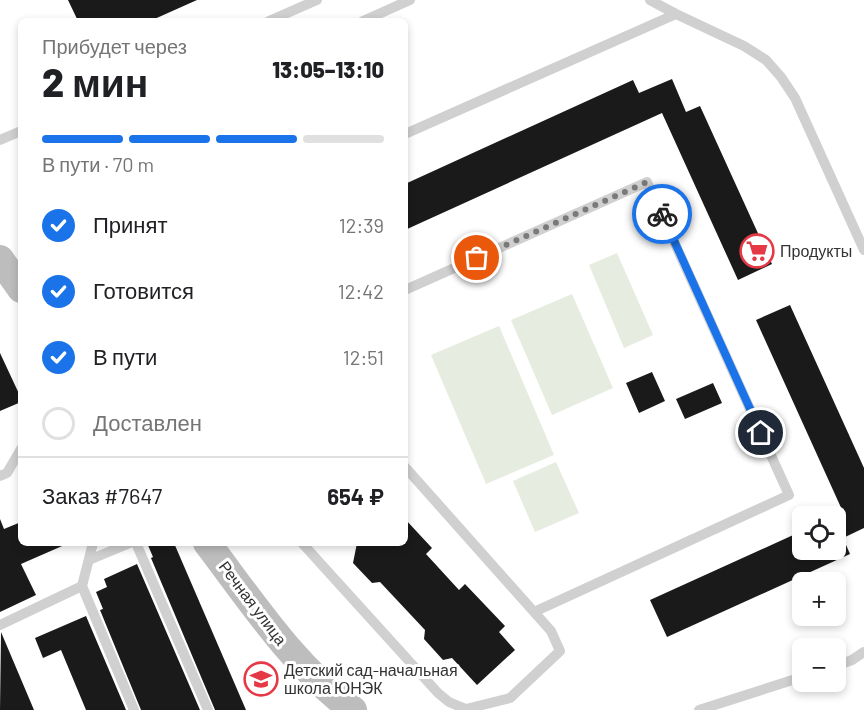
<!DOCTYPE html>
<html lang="ru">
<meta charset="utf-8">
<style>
body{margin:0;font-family:Barlow,sans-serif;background:#f2f2f2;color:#202124;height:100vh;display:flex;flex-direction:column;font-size:22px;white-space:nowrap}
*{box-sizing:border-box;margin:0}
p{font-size:20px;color:#757577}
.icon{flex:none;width:33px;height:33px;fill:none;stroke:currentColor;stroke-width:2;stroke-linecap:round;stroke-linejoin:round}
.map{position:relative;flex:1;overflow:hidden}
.panel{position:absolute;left:18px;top:18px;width:390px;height:528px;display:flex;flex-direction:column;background:#fff;border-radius:9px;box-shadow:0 3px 9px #0003}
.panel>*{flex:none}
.controls{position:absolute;left:792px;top:506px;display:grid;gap:12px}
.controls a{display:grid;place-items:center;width:54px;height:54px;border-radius:9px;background:#fff;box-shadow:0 3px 9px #0003;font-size:30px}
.pin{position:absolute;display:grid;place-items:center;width:51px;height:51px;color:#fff;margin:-26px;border:3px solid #fff;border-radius:50%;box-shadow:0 2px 6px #0007}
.courier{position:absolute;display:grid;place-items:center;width:60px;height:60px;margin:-30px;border:4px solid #1a73e8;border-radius:50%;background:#fff;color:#222;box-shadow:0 2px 8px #0007}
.summary em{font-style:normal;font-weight:800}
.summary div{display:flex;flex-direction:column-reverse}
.summary{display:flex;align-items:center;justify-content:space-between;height:102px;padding:0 24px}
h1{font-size:39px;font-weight:800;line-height:45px}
.bar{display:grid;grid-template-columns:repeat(4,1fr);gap:9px 6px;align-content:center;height:72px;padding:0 24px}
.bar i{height:8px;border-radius:4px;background:#e0e0e0}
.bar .active{background:#1a73e8}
.bar p{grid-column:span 4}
.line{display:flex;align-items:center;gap:15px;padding:0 24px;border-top:2px solid #e0e0e0}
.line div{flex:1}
ol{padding:0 24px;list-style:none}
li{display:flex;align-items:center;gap:18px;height:66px}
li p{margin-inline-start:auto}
li .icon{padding:6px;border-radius:50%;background:#1a73e8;color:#fff;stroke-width:4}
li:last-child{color:#757577}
li i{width:33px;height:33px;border:3px solid #e0e0e0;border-radius:50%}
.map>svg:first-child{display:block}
</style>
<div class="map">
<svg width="864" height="710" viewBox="0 0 864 710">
<rect width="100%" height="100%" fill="#fff"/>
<path fill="#e6ecdf" d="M617 253 653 335 624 348 589 265Z
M572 294 613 388 552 415 511 320Z
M499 326 554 455 486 484 431 355Z
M556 462 579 513 535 532 513 481Z"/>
<path fill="#1a1a1a" d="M68 0H197L150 21H78Z
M672 79 686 112 700 106 772 264 738 280 662 113 405 230V184L633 80 639 93Z
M790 305 864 468V528L843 538 850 554 667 637 650 600 802 531V549H836L835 516 843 512 756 320Z
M0 353 21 398V402L0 411Z
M652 372 665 401 639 413 626 383Z
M713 383 722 403 685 419 676 399Z
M0 519 4 529 21 522V543H69L21 564 36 595 0 612Z
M405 519 432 548 426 554 459 590 465 584 505 626 499 632 515 650 477 685 452 658 443 660 424 639 425 630 380 582 372 583 353 563 357 543H405Z
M147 543H174L246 710H215L151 558 153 557Z
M137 564 200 710H141L100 610 103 609 96 592 107 587 104 579Z
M86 616 126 710H86L61 650 43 658 35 638Z
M1 632 34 710H0Z"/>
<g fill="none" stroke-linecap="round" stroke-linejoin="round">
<path stroke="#d0d0d0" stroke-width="10" d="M650 0 676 14 744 46 766 60 781 77 795 98 864 250
M269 21 317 0
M363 21 410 0
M405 134 676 14
M0 140 21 131
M405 290 647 182 789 495 534 612
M0 476 7 473 21 449
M93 543 82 586 134 710
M136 543 208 710
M302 543 438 693 449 702 466 709 510 698 560 651 551 631 405 467
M89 560 130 543
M0 625 82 586
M836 666 852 660 864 652
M699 710 802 677"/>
<path stroke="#bdbdbd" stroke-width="28" d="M0 259 21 289
M207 543C252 602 293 666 353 710"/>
</g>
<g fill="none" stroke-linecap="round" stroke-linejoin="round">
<path stroke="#7a7a7a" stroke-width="6" stroke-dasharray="0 10.8" d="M477 258 647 182 662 214"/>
<path stroke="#1a73e8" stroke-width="8" d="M662 214 761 433"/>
</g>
<defs>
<g id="supermarket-ring" transform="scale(1.725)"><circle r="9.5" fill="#fff" stroke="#e63946" stroke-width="1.5"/><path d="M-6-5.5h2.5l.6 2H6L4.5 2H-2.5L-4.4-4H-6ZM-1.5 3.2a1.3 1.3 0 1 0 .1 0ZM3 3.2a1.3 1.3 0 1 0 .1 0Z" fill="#e63946"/></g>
<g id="school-ring" transform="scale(1.725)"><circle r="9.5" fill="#fff" stroke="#e63946" stroke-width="1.5"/><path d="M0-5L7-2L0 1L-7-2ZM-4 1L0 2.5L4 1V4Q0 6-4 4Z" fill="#e63946"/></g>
</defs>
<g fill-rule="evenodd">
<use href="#supermarket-ring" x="757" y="251"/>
<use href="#school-ring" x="261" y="679"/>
</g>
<g text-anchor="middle" stroke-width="6" stroke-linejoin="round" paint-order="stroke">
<g font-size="16" fill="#333" stroke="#fff" text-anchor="start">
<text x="780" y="257">Продукты</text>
<text x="284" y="676">Детский сад-начальная<tspan x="284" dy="18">школа ЮНЭК</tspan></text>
</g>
<g font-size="16" fill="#333" stroke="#fff">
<text transform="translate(253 603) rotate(53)" y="6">Речная улица</text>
</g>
</g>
</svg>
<div class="controls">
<a><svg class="icon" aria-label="locate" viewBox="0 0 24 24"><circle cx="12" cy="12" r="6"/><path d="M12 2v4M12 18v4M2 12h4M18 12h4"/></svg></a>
<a>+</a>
<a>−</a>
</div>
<div class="pin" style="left:477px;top:258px;background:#ea580c"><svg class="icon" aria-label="bag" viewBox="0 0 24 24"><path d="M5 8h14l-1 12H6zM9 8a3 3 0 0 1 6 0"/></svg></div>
<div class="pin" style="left:761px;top:433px;background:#1f2937"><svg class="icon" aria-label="home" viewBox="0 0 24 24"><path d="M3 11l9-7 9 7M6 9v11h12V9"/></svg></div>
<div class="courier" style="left:662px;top:214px"><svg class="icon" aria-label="bike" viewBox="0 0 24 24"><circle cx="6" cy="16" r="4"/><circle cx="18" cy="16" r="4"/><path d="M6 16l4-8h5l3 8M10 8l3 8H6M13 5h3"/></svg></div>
<section class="panel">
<div class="summary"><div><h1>2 мин</h1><p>Прибудет через</p></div><em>13:05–13:10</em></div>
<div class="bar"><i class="active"></i><i class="active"></i><i class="active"></i><i></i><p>В пути · 70 m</p></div>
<ol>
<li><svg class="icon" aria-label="check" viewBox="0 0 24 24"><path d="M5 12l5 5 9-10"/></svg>Принят<p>12:39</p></li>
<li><svg class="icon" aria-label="check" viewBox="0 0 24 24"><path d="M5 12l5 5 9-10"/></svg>Готовится<p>12:42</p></li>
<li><svg class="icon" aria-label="check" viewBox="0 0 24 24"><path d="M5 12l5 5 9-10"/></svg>В пути<p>12:51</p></li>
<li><i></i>Доставлен</li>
</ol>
<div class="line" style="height:78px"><div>Заказ #7647</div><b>654 ₽</b></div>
</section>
</div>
